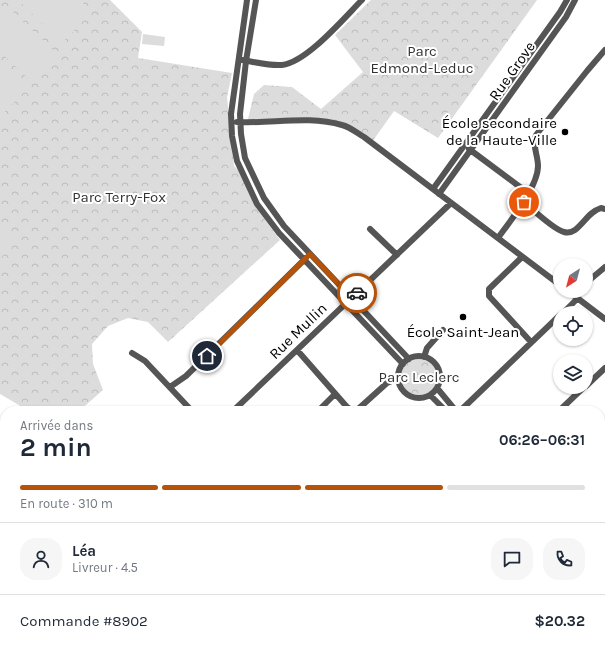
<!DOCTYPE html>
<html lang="fr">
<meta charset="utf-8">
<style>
body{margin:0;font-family:Karla,sans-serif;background:#f6f6f7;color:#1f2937;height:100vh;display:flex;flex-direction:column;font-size:15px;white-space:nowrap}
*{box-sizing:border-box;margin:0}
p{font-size:13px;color:#747a83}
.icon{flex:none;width:22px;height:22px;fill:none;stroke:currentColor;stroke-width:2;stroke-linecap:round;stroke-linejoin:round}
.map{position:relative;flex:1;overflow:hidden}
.details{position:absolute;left:0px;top:406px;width:605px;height:248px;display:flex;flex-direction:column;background:#fff;border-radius:16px 16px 0 0;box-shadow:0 1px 3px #0004}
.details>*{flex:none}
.needle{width:26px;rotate:216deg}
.fabs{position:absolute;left:553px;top:258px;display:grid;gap:8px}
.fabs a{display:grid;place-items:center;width:40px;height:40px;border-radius:50%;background:#fff;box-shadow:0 1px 3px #0004;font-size:20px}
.pin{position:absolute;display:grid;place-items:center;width:34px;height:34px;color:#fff;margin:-17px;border:2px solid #fff;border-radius:50%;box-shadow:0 1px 4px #0007}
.courier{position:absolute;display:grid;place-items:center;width:40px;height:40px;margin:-20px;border:3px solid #b45309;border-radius:50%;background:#fff;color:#222;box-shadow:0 1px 5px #0007}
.head em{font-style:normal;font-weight:700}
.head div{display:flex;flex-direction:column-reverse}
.head{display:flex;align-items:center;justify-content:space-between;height:68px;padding:0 20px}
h1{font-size:26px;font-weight:700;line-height:30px}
.bar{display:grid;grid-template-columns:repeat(4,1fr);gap:6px 4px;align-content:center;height:48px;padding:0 20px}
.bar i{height:5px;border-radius:3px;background:#e0e1e3}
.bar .on{background:#b45309}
.bar p{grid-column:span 4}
.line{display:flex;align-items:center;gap:10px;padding:0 20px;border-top:1px solid #e0e1e3}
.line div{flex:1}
.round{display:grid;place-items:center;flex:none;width:42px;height:42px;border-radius:16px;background:#f6f6f7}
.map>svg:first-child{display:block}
</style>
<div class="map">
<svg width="605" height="654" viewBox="0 0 605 654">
<defs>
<pattern id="forest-crowns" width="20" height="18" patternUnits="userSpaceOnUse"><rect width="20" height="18" fill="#dcdcdc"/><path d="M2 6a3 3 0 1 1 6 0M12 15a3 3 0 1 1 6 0" fill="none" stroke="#bbb"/></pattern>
</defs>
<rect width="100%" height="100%" fill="#fff"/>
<path fill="url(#forest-crowns)" d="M0 0H110L142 32 138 58 232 73 227 97 234 166 238 170 257 209 280 240 168 342 148 322 128 318 108 326 92 344 93 364 103 390 79 411H29L0 394Z
M371 0H537L438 138 394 111 372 142 343 125 323 121 247 123 254 94 264 85 292 87 321 109 363 72 335 35Z
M398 377a21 21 0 1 1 42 0a21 21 0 1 1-42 0Z
M0 455 5 458V480L0 476Z
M5 639V649H29L24 654H0V642Z"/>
<path fill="#dcdcdc" d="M18 0H80L92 12 62 43Z
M7 6 56 53 30 80 0 52V14Z
M143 34 165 37 164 46 142 44Z
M0 66 26 90 0 117Z
M0 222 18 240 0 259Z"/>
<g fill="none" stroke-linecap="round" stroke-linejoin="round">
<g stroke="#dbdbdb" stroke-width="10">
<path id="major" d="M600 464 605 459
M397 654 402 649"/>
</g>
<path stroke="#555" stroke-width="6" d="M247 0 231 114 232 136 237 161 257 204 279 233 403 364
M256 0 246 61 240 114 241 134 245 158 264 198 284 226 409 359
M242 60C255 62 269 66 282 65 307 62 344 18 362 0
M237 122C272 124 308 115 342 125 350 127 357 133 364 137L560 285
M469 149 528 193
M433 189 560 12 567 0
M439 194 566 17 575 0
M524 202C532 209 554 230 564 232 568 233 572 232 575 230 585 222 589 212 601 208L605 209
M370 229 397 255
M498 238C510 221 538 187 538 166 538 155 532 146 536 135L587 71 605 50
M522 257 489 289V296L531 342
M586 283 605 267
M568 291 605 319
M563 313 578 298
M297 350 347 407 353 411 357 410 387 383 399 378
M132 353 145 361 192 411
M398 377a21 21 0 1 1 42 0a21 21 0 1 1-42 0Z
M424 357 427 348 443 330
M586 386 605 368
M170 387 186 376 306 258
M437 388 456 411
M430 395 446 411
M233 411 451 203
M318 411 335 394
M460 411 560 315
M559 411 584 387
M0 425 5 428
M600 509 605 505
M0 514 5 522
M600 534 605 537
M0 538 4 533 5 526
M600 545 605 548
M0 573 5 578
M600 590 605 586
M0 593 5 588
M118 649 122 654
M227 649 232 654
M477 649 482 654
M60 654 66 649
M197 654 203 649
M299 654 305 649
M514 654 521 649"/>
<use href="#major" stroke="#000" stroke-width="8"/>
</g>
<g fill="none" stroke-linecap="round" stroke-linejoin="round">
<path stroke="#595959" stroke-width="4" stroke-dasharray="0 7.2" d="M357 293 451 203 498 238 524 202"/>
<path stroke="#b45309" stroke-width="5" d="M207 356 310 254 352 298 357 293"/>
</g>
<g fill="#000" stroke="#fff" stroke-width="1.5">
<circle cx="565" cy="132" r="4"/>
<circle cx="463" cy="317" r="4"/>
</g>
<g text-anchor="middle" stroke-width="4" stroke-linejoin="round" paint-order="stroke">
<g font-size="15" fill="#333" stroke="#fff">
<text x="422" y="56">Parc<tspan x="422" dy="17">Edmond-Leduc</tspan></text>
<text x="119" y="202">Parc Terry-Fox</text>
<text x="419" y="382">Parc Leclerc</text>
</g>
<g font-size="15" fill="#000" stroke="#fff">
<text transform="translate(512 71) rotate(-55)" y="5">Rue Grove</text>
<text transform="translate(298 331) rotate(-44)" y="5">Rue Mullin</text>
</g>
<g font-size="15" fill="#000" stroke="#fff" text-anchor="end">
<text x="557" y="128">École secondaire<tspan x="557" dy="17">de la Haute-Ville</tspan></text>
<text x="463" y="337" text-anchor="middle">École Saint-Jean</text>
</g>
</g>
</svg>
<div class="fabs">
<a><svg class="needle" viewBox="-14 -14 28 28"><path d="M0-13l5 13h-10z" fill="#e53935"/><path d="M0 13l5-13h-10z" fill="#747a83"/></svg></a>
<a><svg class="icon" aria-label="locate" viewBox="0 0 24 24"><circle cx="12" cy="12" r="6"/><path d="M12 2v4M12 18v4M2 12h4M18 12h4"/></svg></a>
<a><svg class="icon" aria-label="layers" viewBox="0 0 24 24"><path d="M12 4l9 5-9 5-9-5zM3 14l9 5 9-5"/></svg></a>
</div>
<div class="pin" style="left:524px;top:202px;background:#ea580c"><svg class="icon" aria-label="bag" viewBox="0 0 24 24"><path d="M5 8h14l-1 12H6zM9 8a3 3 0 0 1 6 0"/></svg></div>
<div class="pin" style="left:207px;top:356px;background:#1f2937"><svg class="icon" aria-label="home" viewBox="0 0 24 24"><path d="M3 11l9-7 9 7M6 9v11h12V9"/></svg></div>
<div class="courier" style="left:357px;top:293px"><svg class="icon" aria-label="car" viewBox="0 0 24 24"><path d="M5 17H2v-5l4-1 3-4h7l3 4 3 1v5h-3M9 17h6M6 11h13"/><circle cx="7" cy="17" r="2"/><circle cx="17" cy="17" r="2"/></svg></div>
<section class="details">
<div class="head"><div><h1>2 min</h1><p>Arrivée dans</p></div><em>06:26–06:31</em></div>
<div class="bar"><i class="on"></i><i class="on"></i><i class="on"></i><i></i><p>En route · 310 m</p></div>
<div class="line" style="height:72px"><a class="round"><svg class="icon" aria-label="person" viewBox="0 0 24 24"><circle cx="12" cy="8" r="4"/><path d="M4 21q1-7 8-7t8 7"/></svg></a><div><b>Léa</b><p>Livreur · 4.5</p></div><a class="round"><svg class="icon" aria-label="chat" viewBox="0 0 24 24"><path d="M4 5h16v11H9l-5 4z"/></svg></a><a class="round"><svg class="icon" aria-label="phone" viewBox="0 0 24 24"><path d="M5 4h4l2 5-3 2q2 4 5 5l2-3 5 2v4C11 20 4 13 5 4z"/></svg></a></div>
<div class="line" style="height:52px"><div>Commande #8902</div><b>$20.32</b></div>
</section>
</div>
